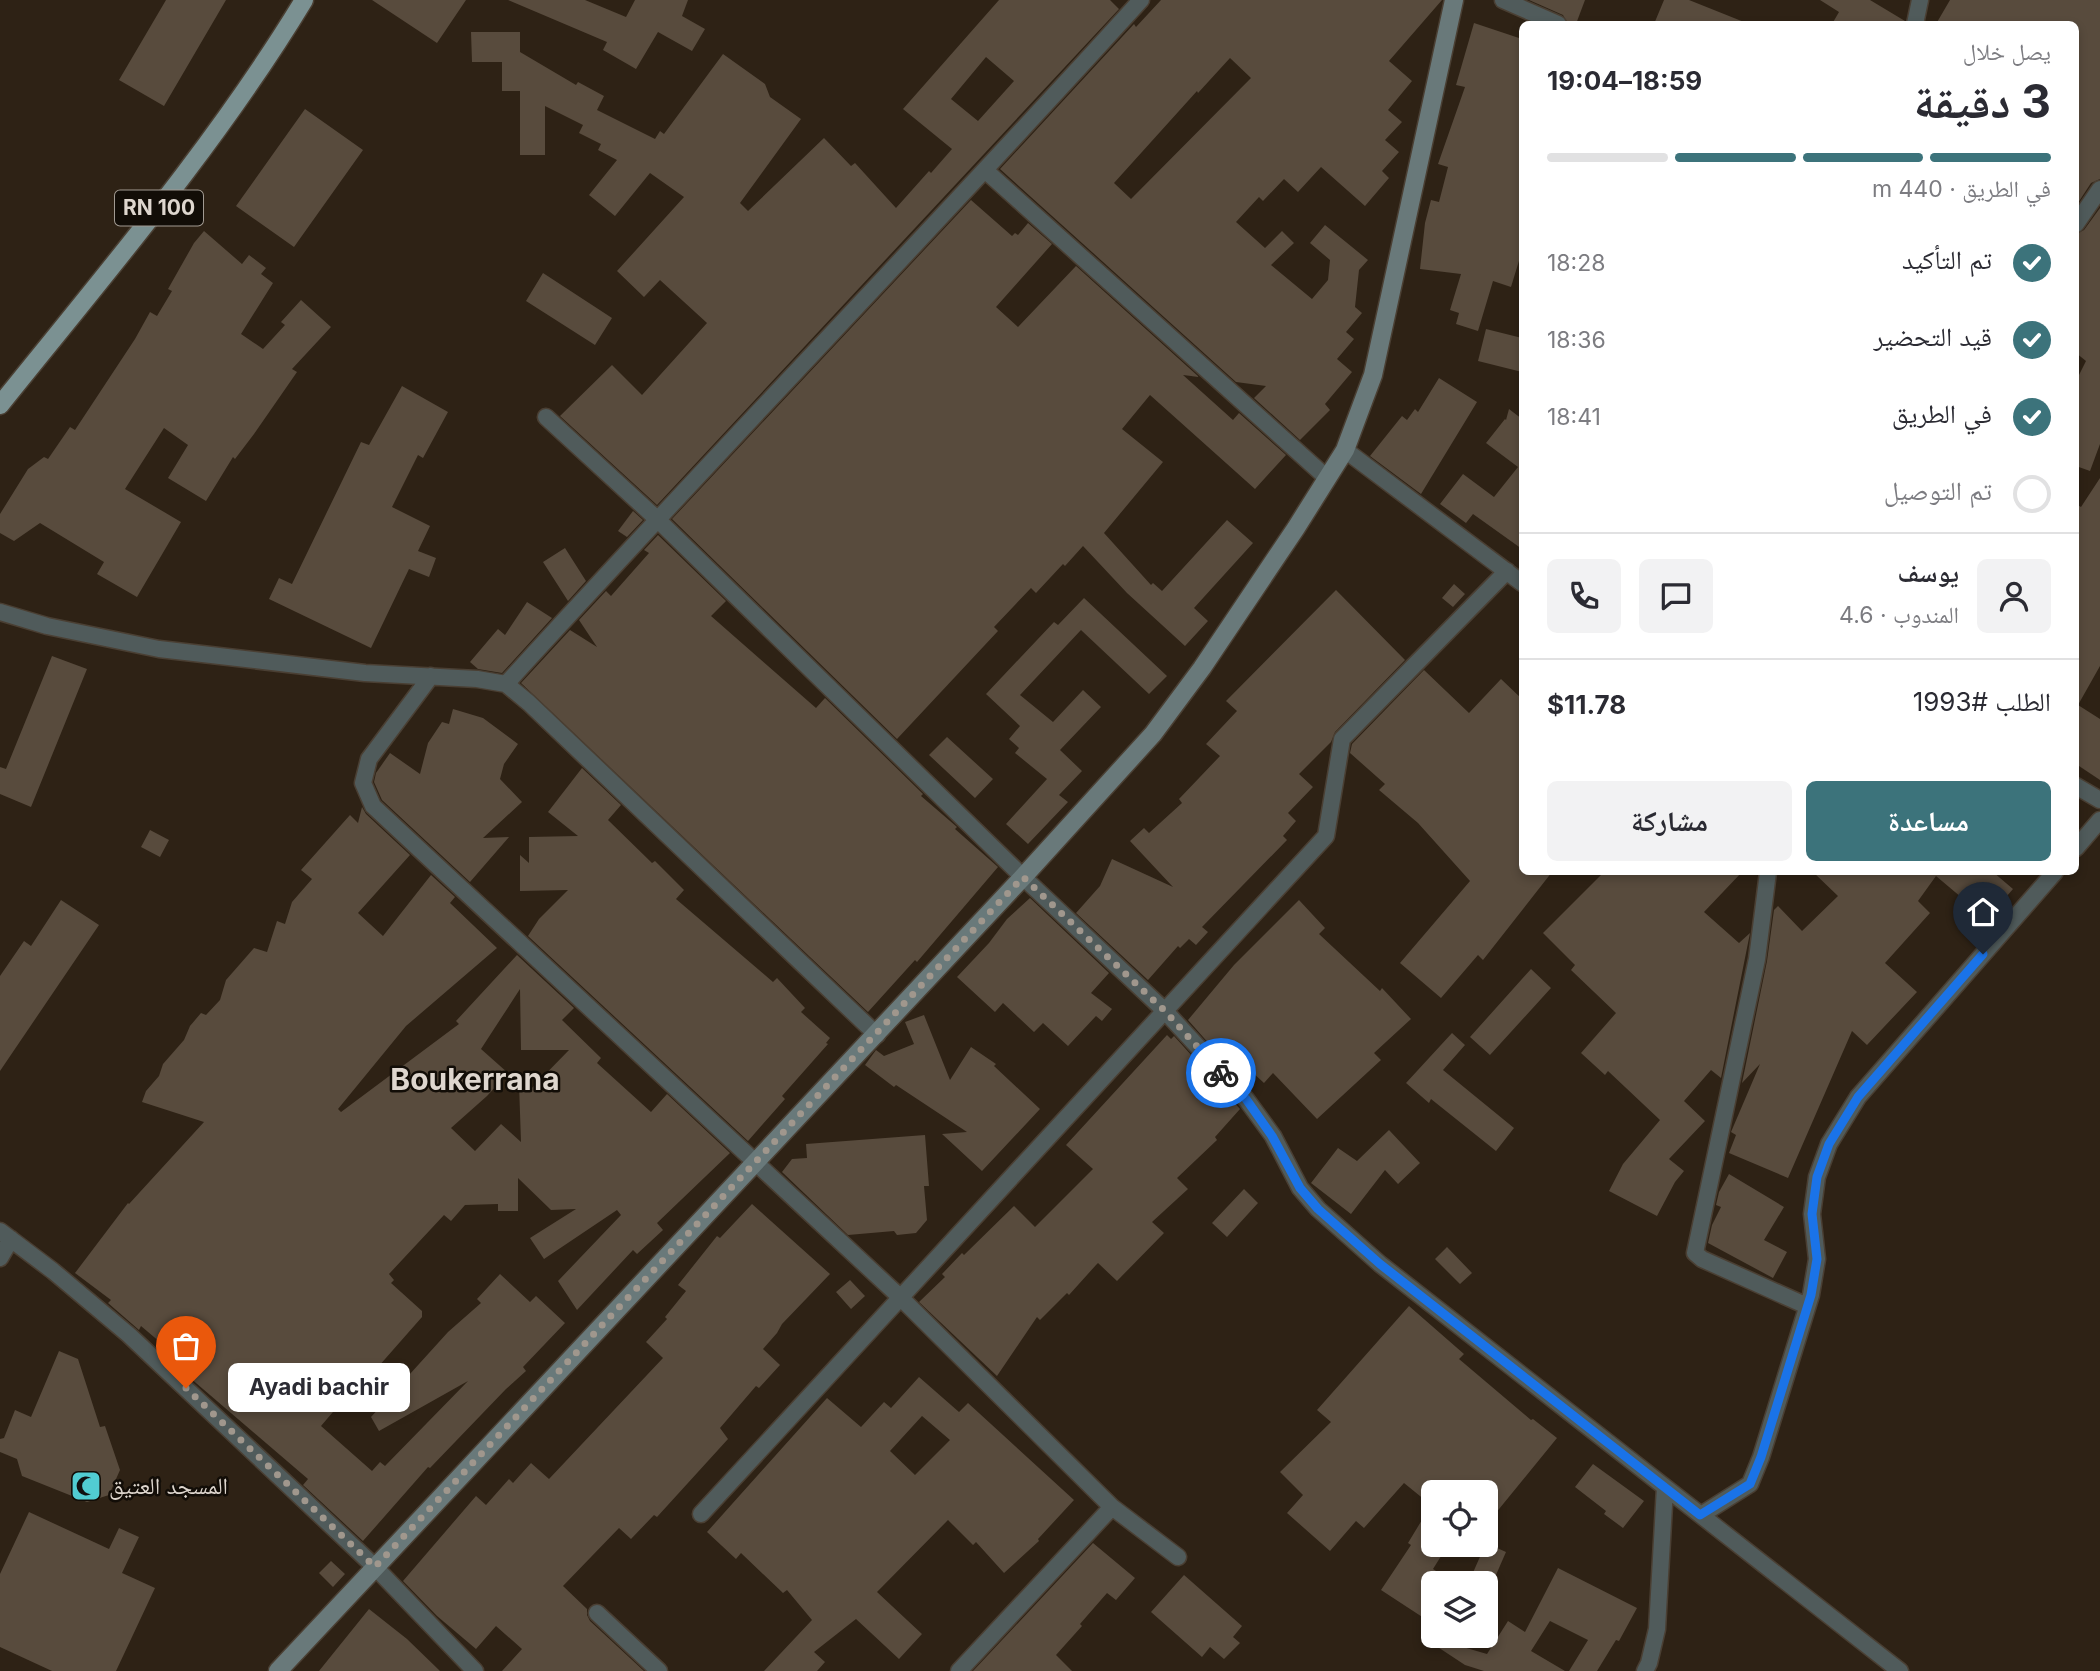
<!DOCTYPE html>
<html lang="ar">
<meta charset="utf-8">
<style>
body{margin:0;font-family:Inter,"Noto Naskh Arabic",sans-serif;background:#f2f2f3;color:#2b2b33;direction:rtl;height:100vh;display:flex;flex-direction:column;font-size:26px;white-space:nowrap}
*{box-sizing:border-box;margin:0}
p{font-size:23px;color:#7c7c81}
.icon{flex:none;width:38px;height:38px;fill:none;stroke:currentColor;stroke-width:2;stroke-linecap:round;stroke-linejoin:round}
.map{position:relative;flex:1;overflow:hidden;direction:ltr}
.drawer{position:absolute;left:1519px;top:21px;width:560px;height:854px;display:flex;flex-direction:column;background:#fff;border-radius:10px;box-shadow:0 4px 10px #0003;direction:rtl}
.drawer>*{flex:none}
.buttons{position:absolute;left:1421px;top:1480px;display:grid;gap:14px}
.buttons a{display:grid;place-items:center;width:77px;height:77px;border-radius:10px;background:#fff;box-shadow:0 4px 10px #0003;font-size:35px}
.pin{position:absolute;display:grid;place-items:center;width:60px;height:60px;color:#fff;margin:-72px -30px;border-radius:50% 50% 50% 0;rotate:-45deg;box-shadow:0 0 7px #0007}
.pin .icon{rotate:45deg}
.courier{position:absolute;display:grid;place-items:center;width:70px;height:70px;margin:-35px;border:5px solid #1a73e8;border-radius:50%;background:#fff;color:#222;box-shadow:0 2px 9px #0007}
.bubble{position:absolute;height:49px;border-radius:10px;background:#fff;box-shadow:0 4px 10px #0003;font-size:23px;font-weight:700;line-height:49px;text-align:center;direction:rtl}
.overview em{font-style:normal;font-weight:700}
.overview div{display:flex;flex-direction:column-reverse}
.overview{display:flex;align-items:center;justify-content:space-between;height:119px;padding:0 28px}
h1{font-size:46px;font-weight:700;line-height:52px}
.bar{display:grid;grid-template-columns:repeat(4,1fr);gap:10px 7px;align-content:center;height:84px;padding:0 28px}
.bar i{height:9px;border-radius:5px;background:#e1e1e2}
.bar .selected{background:#3c737b}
.bar p{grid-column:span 4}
.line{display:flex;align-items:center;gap:18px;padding:0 28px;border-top:2px solid #e1e1e2}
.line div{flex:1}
.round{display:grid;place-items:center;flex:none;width:74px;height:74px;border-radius:10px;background:#f2f2f3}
ol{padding:0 28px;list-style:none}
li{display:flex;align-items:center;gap:21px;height:77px}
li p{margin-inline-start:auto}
li .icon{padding:7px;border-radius:50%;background:#3c737b;color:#fff;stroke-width:4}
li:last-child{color:#7c7c81}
li i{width:38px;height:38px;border:4px solid #e1e1e2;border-radius:50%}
.primary-button{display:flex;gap:14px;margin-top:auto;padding:14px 28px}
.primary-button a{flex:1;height:80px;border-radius:10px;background:#3c737b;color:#fff;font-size:28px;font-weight:700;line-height:80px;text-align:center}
.primary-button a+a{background:#f2f2f3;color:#2b2b33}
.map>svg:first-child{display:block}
</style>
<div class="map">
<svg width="2100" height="1671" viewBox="0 0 2100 1671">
<rect width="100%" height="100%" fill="#2e2215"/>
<path fill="#584b3d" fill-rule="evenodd" d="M166 0H226L164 106 119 80Z
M372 0H466L437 43Z
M508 0H585L626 17 635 0H688L682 16 705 29 692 51 658 32 636 69 603 50 607 42Z
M999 0H1110L1119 9 657 505 560 416 612 365 642 395 707 323 660 280 644 297 617 271 684 197 650 173 615 216 589 195 617 160 598 150 601 144 579 133 583 125 545 106V155H520V91H502V62H472L471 32H520V52L576 85 578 82 604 96 597 110 655 139 660 131 664 134 723 54 765 84 770 97 801 119 740 203 748 211 824 138 851 166 855 163 896 208 929 171 931 173 952 149 903 109ZM986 57 1014 81 978 121 951 99Z
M1161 0H1442L1389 61 1412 81 1388 110 1402 122 1385 140 1399 152 1382 171 1389 178 1365 206 1321 167 1298 192 1284 179 1263 201 1259 197 1236 222 1265 248 1282 231 1294 243 1271 265 1312 299 1328 280 1330 260 1310 243 1325 225 1368 260 1359 270 1355 307 1362 313 1346 332 1354 339 1337 359 1352 372 1325 404 1330 410 1300 440 1254 398 1266 386 1236 382 1000 169 1134 24 1136 27ZM1230 58 1251 78 1131 199 1114 183 1197 91 1198 93Z
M1529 0H1585L1576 24H1568L1563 15Z
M1664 0H1689L1749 24H1654Z
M1820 0H1870L1905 21V24H1832L1839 12Z
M1950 0H2100V179L2091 183 2076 206V24H1936Z
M1474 23 1522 39V251L1511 287 1493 281 1478 331 1456 324 1459 313 1450 310 1461 274 1420 269 1425 223 1431 200 1439 202 1448 167 1438 164 1465 87 1456 85Z
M305 109 363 150 294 247 236 206Z
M971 200 1012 236 1015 233 1018 235 1028 223 1052 244 996 307 1018 327 1076 266 1199 377 1183 375 1233 420 1239 413 1286 455 1255 489 1150 395 1122 429 1163 462 1104 533 1151 585 1153 583 1162 591 1227 520 1253 543 1194 608 1208 621 1185 646 1127 593 1083 546 1065 566 1063 564 1036 593 1031 588 994 627 998 631 897 739 672 519Z
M2100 208V444L2090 471 2076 466V381L2086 361 2076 353V234L2084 230Z
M204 231 242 264 249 255 266 268 261 274 273 283 241 334 263 349 285 325 281 322 301 300 331 327 292 369 297 372 254 434 235 459 233 457 206 501 168 478 188 445 164 428 125 489 181 522 137 597 97 574 104 562 40 523 14 541 0 533V514L28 469 44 457 48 459 70 427 75 430 135 339 150 312 157 316 172 291 168 289 194 243Z
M543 273 612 318 595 345 526 301Z
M1486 329 1522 338V372L1478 361Z
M1439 378 1477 402 1421 494 1370 456 1402 416 1407 420 1415 409 1418 412Z
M402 386 448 412 423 458 418 455 392 507 430 526 418 551 436 558 429 577 409 569 371 648 269 599 279 578 292 584 361 442 369 445Z
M1509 409 1522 419V549L1473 514 1466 523 1440 504 1463 474 1494 497 1518 467 1486 443 1505 419 1506 420Z
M2100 478V666L2078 705 2100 719V780L2076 764V504L2081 507Z
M633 511 643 520 627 537 618 531Z
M658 535 726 601 711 616 816 708 825 698 923 794 921 796 957 827 955 829 998 867 917 962 915 960 868 1012 521 683 570 630 597 647 579 620 606 591 611 596 649 553 644 550Z
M565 548 586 581 568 601 543 562Z
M1454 584 1465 594 1453 607 1442 598Z
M1336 590 1405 660 1335 732 1331 742 1299 774 1313 787 1288 813 1296 821 1283 836 1287 840 1202 927 1208 932 1196 945 1189 939 1180 948 1178 946 1148 980 1076 913 1100 886 1112 859 1173 887 1130 841 1144 828 1149 833 1182 803 1179 799 1220 756 1206 744 1237 711 1226 701Z
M1084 598 1167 676 1149 694 1081 630 1020 695 1053 722 1083 690 1101 707 1060 750 1082 771 1059 795 1068 802 1028 844 1006 824 1047 779 1015 753 1019 748 1009 739 1020 726 986 694 1054 622 1058 625Z
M527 602 552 618 502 673 478 669 470 662 498 629 505 635Z
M52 656 87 669 31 807 0 794V767L6 769Z
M1424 670 1469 713 1501 679 1522 699V872H1552L1483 960 1478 955 1441 998 1400 963 1470 881 1418 823 1379 790 1385 784 1350 753 1352 744Z
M453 709 483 718 518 744 504 764 500 779 522 802 483 838 509 837 470 882 382 800 374 782 376 773 390 753 420 774 428 743 442 722 449 724Z
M947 737 993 779 975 798 929 755Z
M582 768 621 805 608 820 652 863 655 861 684 890 676 899 773 982 777 978 805 1008 801 1012 830 1038 826 1043 828 1044 782 1096 785 1099 748 1141 528 936 539 919 568 890 520 891V855L529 863V837L578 836 548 812Z
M362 807 366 814 410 855 358 913 383 936 431 875 455 897 450 903 497 948 406 1026 338 1109 341 1112 459 1024 456 1021 517 955 574 1008 562 1020 601 1058 597 1063 651 1112 667 1094 730 1153 657 1223 663 1230 637 1254 633 1250 577 1310 558 1281 621 1215 617 1210 544 1259 530 1238 576 1209 551 1210 518 1178V1211H498V1204L465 1205 451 1221 444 1215 389 1274 394 1280 391 1283 422 1311V1317L356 1392 346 1401 344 1399 321 1426 372 1471 380 1462 385 1466 468 1381 379 1431 371 1417 448 1332 481 1303 477 1299 500 1274 530 1302 536 1296 565 1323 523 1367 526 1371 506 1389 430 1468 428 1467 363 1541 303 1485 308 1479 182 1371 187 1365 141 1326 139 1330 108 1303 111 1300 75 1273 128 1203 129 1204 204 1122 142 1102 146 1091 159 1076 163 1064 184 1040 190 1026 201 1013 206 1015 220 1000 226 980 254 948 267 952 277 921 285 924 292 902 312 879 301 870 350 815 358 823ZM520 989 521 1050H569L528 1092 519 1084 521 1142 501 1124 475 1151 451 1128 487 1096 508 1073 481 1049Z
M150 830 169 840 160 857 141 847Z
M1604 872H1742L1704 912 1739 943 1750 933 1721 1078 1711 1070 1684 1101 1705 1121 1669 1159 1684 1171 1675 1182 1657 1216 1609 1191 1623 1164 1660 1120 1608 1071 1605 1075 1581 1053 1616 1013 1571 970 1575 965 1543 933Z
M1813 872H1993L2013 889 1987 919 1936 876 1918 901 1930 913 1885 963 1917 992 1867 1045 1852 1031 1788 1178 1729 1153 1736 1135 1731 1132 1760 1064 1742 1083 1767 961 1774 910 1778 906 1802 931 1838 896Z
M1030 898 1109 973 1091 993 1112 1009 1102 1021 1096 1016 1068 1046 1043 1023 1034 1032 1003 1003 995 1012 957 977 989 943 1007 919Z
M61 900 99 925 0 1071V976L24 941 31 946Z
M1299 900 1325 928 1319 934 1380 991 1382 988 1411 1019 1374 1053 1381 1060 1317 1119 1273 1073 1264 1083 1217 1040 1211 1046 1188 1020 1234 965Z
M1531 969 1551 988 1490 1055 1470 1037Z
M924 1015 950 1080 971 1047 996 1064 994 1066 1040 1109 982 1171 942 1134 967 1132 896 1085 894 1087 865 1065 876 1050 884 1056 914 1044 905 1022Z
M1452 1033 1465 1045 1443 1070 1514 1128 1496 1151 1431 1099 1429 1103 1406 1083Z
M1167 1035 1171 1039 1174 1036 1240 1109 1215 1137 1217 1140 1177 1178 1188 1189 1152 1222 1164 1233 1117 1281 1098 1263 1096 1265 1069 1295 1067 1293 1040 1320 1037 1317 997 1376 919 1302 945 1277 942 1274 962 1253 964 1255 1014 1206 1035 1227 1093 1169 1066 1145Z
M1389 1130 1420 1163 1398 1184 1385 1170 1351 1214 1311 1183 1338 1148 1357 1161Z
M925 1135 929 1186H924L927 1220 916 1233 897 1235 894 1231 848 1235 782 1172 792 1159 807 1158 806 1144Z
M1729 1174 1784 1207 1764 1240 1787 1252 1773 1278 1708 1243 1712 1225 1721 1207 1716 1205 1719 1192Z
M1244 1189 1258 1203 1227 1237 1212 1223Z
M752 1204 830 1274 782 1324 777 1333 763 1349 780 1365 759 1388 756 1386 720 1428 728 1439 657 1517 654 1515 631 1539 619 1528 563 1586 587 1609V1615L590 1621 644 1671H502L522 1649 496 1626 476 1649 437 1616 403 1581 476 1496 486 1505 509 1479 513 1483 531 1463 549 1479 663 1358 646 1342 667 1319 665 1317 686 1291 678 1285 717 1236 720 1238Z
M1447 1247 1472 1273 1460 1284 1435 1259Z
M850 1280 865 1296 851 1309 836 1292Z
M1409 1306 1464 1354 1459 1359 1531 1420 1533 1419 1557 1438 1486 1525V1481L1479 1493H1433V1545H1448L1433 1569 1456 1584H1433V1624L1381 1590 1411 1545 1408 1543 1431 1505 1404 1483 1364 1528 1356 1521 1330 1551 1287 1513 1303 1495 1280 1472 1331 1422 1317 1410Z
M59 1351 78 1359 100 1427 105 1426 120 1470 109 1495 87 1502 22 1476 17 1459 0 1452V1439L4 1438 15 1410 31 1417Z
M919 1377 959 1412 968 1403 1074 1500 1038 1539 1039 1541 1004 1573 976 1542 973 1545 948 1520 877 1592 922 1634 899 1659 856 1619 814 1652 825 1662 817 1671H764L812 1620 787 1590 783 1593 741 1553 736 1559 707 1532 827 1398 861 1427 884 1402 891 1408ZM922 1416 950 1440 915 1475 890 1451Z
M1593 1464 1644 1501 1623 1528 1604 1514 1606 1511 1575 1487Z
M29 1512 109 1549 119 1528 139 1537 122 1573 155 1588 116 1671H52L0 1647V1574Z
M1093 1543 1135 1578 1116 1600 1107 1593 1080 1624 1082 1626 1056 1655 1072 1671H973Z
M1486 1543 1506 1552 1492 1584H1468Z
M331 1561 345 1574 333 1587 319 1573Z
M1558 1568 1637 1608 1619 1641 1616 1640 1597 1671H1569L1588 1640 1550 1621 1531 1651 1565 1671H1484L1465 1665 1421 1636H1461L1456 1645 1487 1654 1508 1621 1525 1632Z
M1184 1575 1242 1626 1233 1637 1240 1643 1224 1659 1210 1647 1202 1657 1151 1612Z
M369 1609 407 1639 440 1671H319Z"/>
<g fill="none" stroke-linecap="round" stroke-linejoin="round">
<g stroke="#4a3f33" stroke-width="19">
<path id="street" d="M1503 0 1558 24
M1915 24 1920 0
M986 171 1327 478
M2076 224 2100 189
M546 417 657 519 1023 877 1165 1011 1246 1099 1273 1136 1300 1188 1318 1209 1380 1264 1900 1671
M1345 450 1522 583
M0 612 47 626 159 649 365 673 477 679 506 684 529 703 877 1035
M431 676 369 759 363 783 373 806 900 1297 1112 1507 1178 1557
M506 684C715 454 932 231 1141 0
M2076 786 2100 800
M2076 848 2100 820
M1768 872 1757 959 1695 1253 1702 1259 1807 1306
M0 1231 53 1271 129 1335 375 1567 475 1671
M0 1258 11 1239
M701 1514 1326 836 1342 739 1507 571
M1701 1515 1750 1484 1761 1457 1811 1295 1817 1259 1812 1214 1817 1177 1829 1144 1858 1097 2055 872
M597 1613 659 1671
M959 1671 1112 1507
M1645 1671 1649 1663 1657 1629 1665 1487"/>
</g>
<g stroke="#4a3f33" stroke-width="21">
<path id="secondary" d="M278 1671 1023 877 1153 734 1202 668 1296 528 1345 450 1373 375 1454 0"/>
</g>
<g stroke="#4a3f33" stroke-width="21">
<path id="primary" d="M0 405C106 273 216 145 304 0"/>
</g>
<use href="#street" stroke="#505b5b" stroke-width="16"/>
<use href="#secondary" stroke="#69797a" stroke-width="18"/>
<use href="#primary" stroke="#7b9192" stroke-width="18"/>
</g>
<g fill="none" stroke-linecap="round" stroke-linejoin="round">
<path stroke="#a0978d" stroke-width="7" stroke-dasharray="0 12.6" d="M186 1388 375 1567 1023 877 1165 1011 1221 1073"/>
<path stroke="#1a73e8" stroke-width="9" d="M1221 1073 1246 1099 1272 1136 1300 1188 1318 1209 1380 1264 1700 1515 1750 1484 1761 1457 1811 1295 1817 1259 1812 1214 1817 1177 1829 1144 1858 1097 1983 954"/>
</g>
<defs>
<g id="mosque-square" transform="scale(1.575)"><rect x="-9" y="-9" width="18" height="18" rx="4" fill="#51ccd2" stroke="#120d07"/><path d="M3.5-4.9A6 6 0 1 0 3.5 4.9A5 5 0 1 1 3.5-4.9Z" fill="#111"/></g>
</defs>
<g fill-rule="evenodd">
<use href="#mosque-square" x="86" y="1486"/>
</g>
<g text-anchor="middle" stroke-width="5" stroke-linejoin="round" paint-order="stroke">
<rect fill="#120d07" stroke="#a19a92" stroke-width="2" x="115" y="190.5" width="88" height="35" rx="5"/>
<g font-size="21" font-weight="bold" fill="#ded6ce">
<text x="159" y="215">RN 100</text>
</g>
<g font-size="23" fill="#ded6ce" stroke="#120d07" text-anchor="start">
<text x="109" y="1494">المسجد العتيق</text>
</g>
<g font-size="30" font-weight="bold" fill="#ded6ce" stroke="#120d07">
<text x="475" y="1090">Boukerrana</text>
</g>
</g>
</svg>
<div class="buttons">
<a><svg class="icon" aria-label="locate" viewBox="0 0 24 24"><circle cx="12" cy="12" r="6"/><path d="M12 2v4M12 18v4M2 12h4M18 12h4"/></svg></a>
<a><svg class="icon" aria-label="layers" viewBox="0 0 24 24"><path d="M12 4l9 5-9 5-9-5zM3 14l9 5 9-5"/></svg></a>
</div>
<div class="pin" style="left:186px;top:1388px;background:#ea580c"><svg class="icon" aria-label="bag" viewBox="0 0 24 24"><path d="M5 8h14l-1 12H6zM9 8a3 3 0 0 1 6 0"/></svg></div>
<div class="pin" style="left:1983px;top:954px;background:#1f2937"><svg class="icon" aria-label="home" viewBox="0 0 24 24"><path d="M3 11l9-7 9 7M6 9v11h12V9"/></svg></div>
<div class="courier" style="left:1221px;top:1073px"><svg class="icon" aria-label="bike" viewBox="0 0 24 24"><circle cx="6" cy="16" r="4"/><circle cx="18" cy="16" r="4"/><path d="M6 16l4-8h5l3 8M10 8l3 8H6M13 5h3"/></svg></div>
<div class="bubble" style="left:228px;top:1363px;width:182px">Ayadi bachir</div>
<section class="drawer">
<div class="overview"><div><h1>3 دقيقة</h1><p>يصل خلال</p></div><em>18:59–19:04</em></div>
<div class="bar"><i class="selected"></i><i class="selected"></i><i class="selected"></i><i></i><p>في الطريق · 440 m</p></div>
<ol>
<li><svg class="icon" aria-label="check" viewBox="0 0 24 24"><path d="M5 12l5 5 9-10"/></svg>تم التأكيد<p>18:28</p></li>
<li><svg class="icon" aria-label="check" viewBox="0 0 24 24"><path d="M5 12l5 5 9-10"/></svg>قيد التحضير<p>18:36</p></li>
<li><svg class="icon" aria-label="check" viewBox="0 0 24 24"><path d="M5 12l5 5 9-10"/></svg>في الطريق<p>18:41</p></li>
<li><i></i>تم التوصيل</li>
</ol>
<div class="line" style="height:126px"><a class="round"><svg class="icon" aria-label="person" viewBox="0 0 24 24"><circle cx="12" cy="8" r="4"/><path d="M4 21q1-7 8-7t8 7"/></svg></a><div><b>يوسف</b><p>المندوب · 4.6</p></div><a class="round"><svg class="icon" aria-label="chat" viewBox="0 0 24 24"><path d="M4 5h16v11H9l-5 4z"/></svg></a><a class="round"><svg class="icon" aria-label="phone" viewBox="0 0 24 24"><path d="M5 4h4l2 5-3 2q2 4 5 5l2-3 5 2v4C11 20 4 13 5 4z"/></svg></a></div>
<div class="line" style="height:91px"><div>الطلب #1993</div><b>$11.78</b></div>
<div class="primary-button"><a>مساعدة</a><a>مشاركة</a></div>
</section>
</div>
